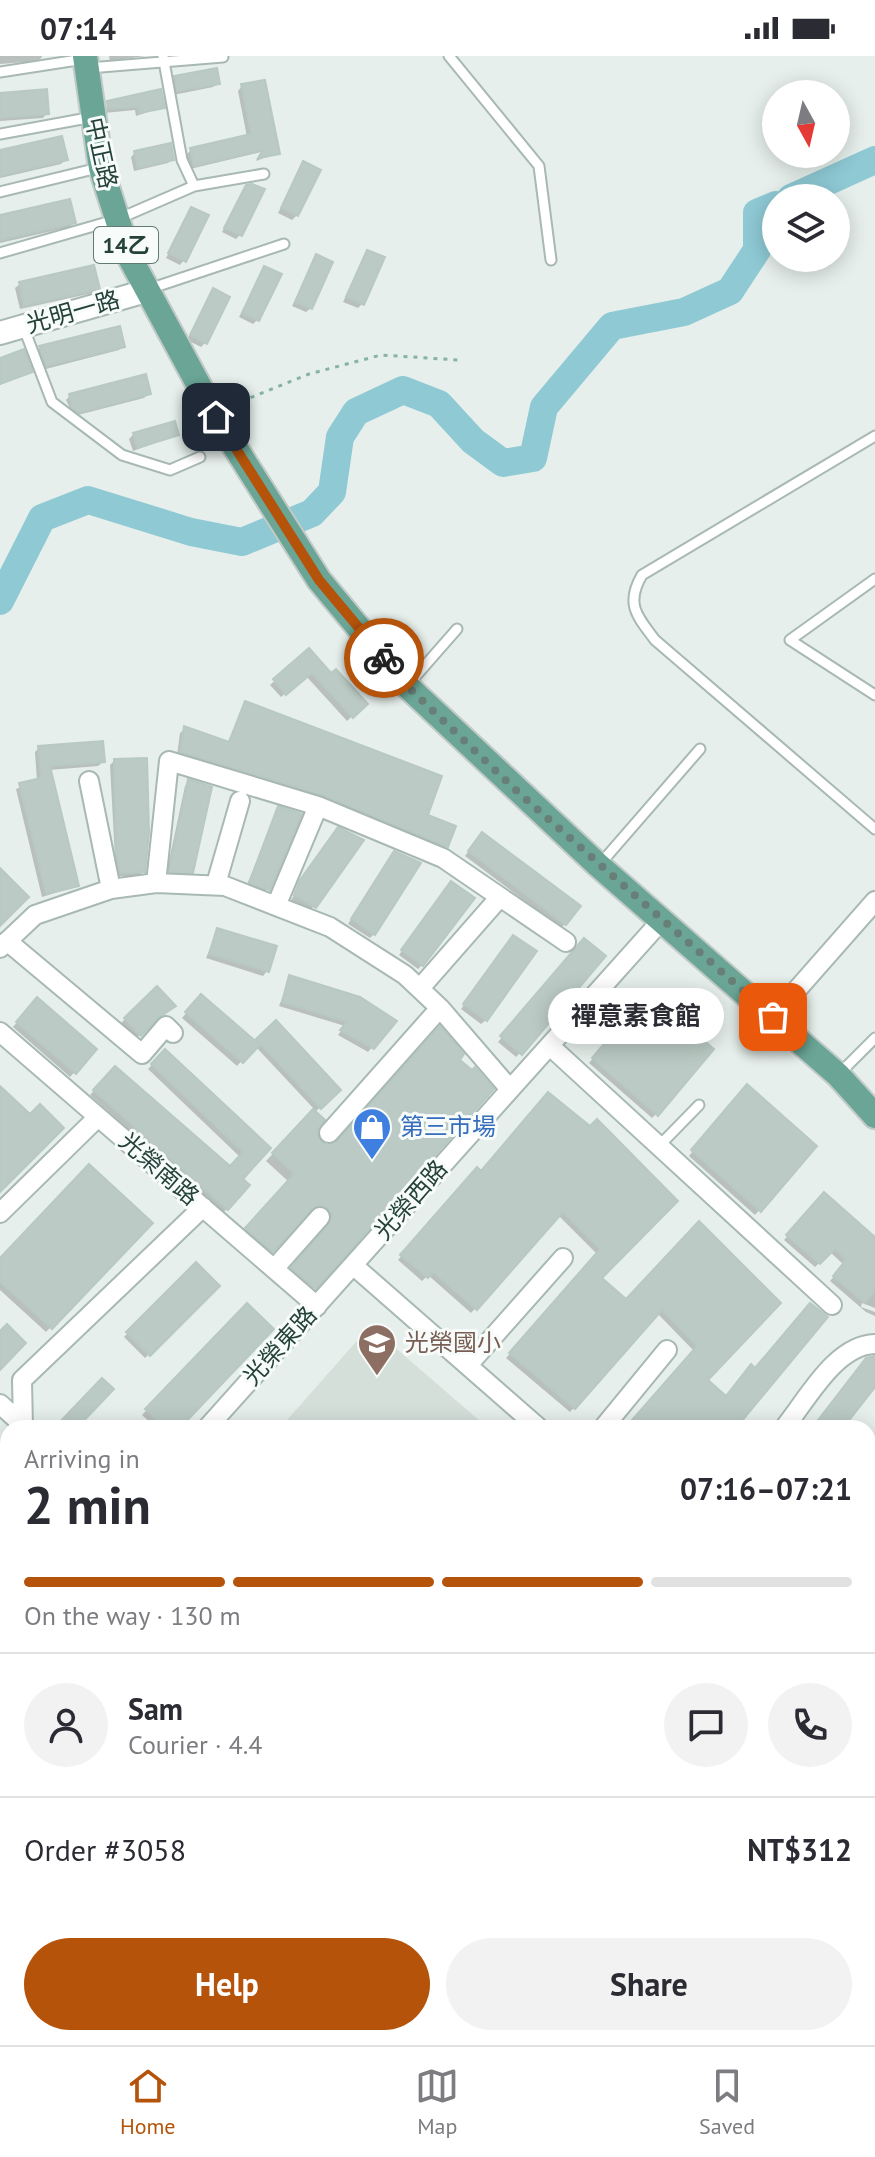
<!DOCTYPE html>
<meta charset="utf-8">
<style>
body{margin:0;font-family:"PT Sans","Noto Sans TC",sans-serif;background:#f2f2f3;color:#2b2b33;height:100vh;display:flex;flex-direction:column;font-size:30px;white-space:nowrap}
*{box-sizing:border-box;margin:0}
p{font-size:26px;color:#7c7c81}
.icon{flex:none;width:44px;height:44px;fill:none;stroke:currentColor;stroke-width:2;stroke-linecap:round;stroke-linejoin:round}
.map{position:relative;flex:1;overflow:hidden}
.sheet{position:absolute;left:0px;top:1364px;width:876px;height:626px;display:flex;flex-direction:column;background:#fff;border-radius:24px 24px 0 0;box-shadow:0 4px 20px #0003}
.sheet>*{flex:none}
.needle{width:52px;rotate:172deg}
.fabs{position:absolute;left:762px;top:24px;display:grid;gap:16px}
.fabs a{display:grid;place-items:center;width:88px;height:88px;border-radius:50%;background:#fff;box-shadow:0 4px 20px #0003;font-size:40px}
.pin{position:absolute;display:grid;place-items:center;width:68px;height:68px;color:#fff;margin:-34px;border-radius:16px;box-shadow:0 4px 12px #0006}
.courier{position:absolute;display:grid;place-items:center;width:80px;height:80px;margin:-40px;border:6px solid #b45309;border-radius:50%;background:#fff;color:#222;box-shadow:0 2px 10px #0007}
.bubble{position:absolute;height:56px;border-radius:28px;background:#fff;box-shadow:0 4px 20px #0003;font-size:26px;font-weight:700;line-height:56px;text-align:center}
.overview em{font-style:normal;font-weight:700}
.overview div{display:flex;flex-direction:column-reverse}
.overview{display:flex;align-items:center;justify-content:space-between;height:136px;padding:0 24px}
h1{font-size:52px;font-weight:700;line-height:60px}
.bar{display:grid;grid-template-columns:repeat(4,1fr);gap:12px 8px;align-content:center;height:96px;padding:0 24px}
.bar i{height:10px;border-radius:6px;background:#e1e1e2}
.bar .active{background:#b45309}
.bar p{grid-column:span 4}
.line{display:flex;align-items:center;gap:20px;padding:0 24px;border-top:2px solid #e1e1e2}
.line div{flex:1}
.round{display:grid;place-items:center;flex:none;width:84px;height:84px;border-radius:42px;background:#f2f2f3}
.button{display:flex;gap:16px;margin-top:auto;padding:16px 24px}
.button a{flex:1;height:92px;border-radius:48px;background:#b45309;color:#fff;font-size:32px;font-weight:700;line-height:92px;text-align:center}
.button a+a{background:#f2f2f3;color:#2b2b33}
.status{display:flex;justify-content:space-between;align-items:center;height:56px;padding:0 40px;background:#fff;direction:ltr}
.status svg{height:22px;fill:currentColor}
.dock{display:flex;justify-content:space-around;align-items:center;height:112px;border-top:2px solid #e1e1e2;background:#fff;font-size:22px;color:#7c7c81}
.dock a{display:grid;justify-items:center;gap:4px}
.dock .active{color:#b45309}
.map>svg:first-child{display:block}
</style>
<div class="status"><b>07:14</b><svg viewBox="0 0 49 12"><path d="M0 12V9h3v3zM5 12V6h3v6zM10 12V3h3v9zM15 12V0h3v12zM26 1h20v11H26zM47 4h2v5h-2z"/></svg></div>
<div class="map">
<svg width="875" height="1989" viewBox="0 0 875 1989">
<rect width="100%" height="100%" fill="#e6efeb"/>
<path fill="#d4dfda" d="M370 1270 488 1372H280Z"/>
<path fill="#bfe0c8" d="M868 1694 875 1700V1989H631L630 1982H868Z"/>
<path fill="#0003" d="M0 0H42V1L38 5 0 8Z
M109 0H145L110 5Z
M175 22 218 27 213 31 173 39 171 26Z
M242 30 278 97 256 105 261 96 190 113 187 98 191 94 247 81 238 35Z
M0 39 47 57 43 62 0 65Z
M108 47 163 51 136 60 135 54 104 57Z
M0 96 66 103 61 108 0 122Z
M135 97 172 103 168 107 134 115 131 101Z
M304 108 297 159 292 164 278 157Z
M246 131 240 179 236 183 222 176Z
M192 153 184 204 180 209 166 202Z
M0 161 74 166 70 171 0 187Z
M368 196 362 248 358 252 343 246Z
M316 200 311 252 306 256 292 250Z
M265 212 257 264 253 268 239 261Z
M20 228 97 232 93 237 20 253 15 232Z
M213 235 206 286 201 291 187 284Z
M123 290 119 294 42 314 36 296 40 292Z
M0 304 30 316 0 329Z
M149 337 144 342 74 360 66 344 70 340Z
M134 378 177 379 133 395 129 383Z
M309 595 331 620 365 648 347 665 306 620 281 641 270 629Z
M245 647 425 760 446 790 442 794 177 700 180 677 185 673 227 688Z
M39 692 103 706 98 710 49 714 77 830 42 841 16 733 37 725 35 696Z
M114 705 143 815 139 820H116L110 709Z
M189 726 191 816 187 820 166 819 185 730Z
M279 753 299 759 264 838 246 831Z
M337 775 361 785 310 855 291 844Z
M478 783 565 868 561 872 465 800Z
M391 802 374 878 370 882 348 868Z
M447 831 422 909 418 913 399 899Z
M218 874 267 915 263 920 206 902Z
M509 886 486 964 481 968 461 953Z
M580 889 520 997 516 1001 498 986Z
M290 922 394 965 368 996 338 979 345 970 279 950Z
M157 933 152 965 136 983 121 967Z
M201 940 255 987 276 967 339 1034 314 1057 316 1082 325 1091 334 1090 457 1004 492 1033 307 1238 286 1220 323 1177 326 1166 320 1158 304 1159 265 1201 240 1180 289 1126 266 1105 315 1054 255 990 237 1010 182 962Z
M644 942 656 1058 652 1062 589 1007Z
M37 944 95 994 70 1021 13 971Z
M165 996 269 1093 240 1123 247 1130 223 1157 90 1039 115 1012 230 1113 240 1101 148 1013Z
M743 1035 814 1090 755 1159 689 1100Z
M481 1117 675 1145 599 1223 626 1245 699 1168 705 1324 726 1342 755 1314 825 1262 737 1372H627L694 1295 657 1257 570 1356 506 1302 597 1198 558 1159 471 1257 428 1219 422 1225 398 1204 473 1118Z
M824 1139 875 1183V1252L862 1247 861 1251 875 1256V1260L866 1256 830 1225 844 1209 830 1196 815 1211 784 1184Z
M150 1167 46 1276 0 1234V1204Z
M196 1209 217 1230 145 1302 124 1281Z
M247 1250 177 1372H156L142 1359Z
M868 1426 875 1433V1474L868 1467Z
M2 1437 8 1445V1509L0 1498Z
M875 1593V1641L874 1643 868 1638V1602Z
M0 1687 8 1689V1714L0 1713Z
M0 1769 8 1771V1806L0 1805Z
M0 1832 8 1833V1867L0 1866Z
M8 1915V1940L0 1941V1916Z
M41 1982H157L149 1989H47Z
M299 1982H324L320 1989H295Z
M365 1982H391L386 1989Z
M473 1982H500L494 1989H467Z"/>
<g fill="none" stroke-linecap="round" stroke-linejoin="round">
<path stroke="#8ec9d4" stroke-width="28" d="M791 142 875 104
M0 545 42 462 88 444 191 476 242 486 312 457 332 436 340 381 356 356 403 334 439 348 473 385 503 407 533 402 544 351 612 270 684 256 730 235 757 194V157L776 149"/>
</g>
<path fill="#bbcac4" stroke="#b8c9c2" stroke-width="2" d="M217 12 220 28 177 35 174 20Z
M265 24 280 98 258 102 263 94 194 110 190 92 251 78 241 28Z
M47 33 49 58 0 62V37Z
M161 33 165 52 139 57 138 51 108 53 107 45Z
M62 80 68 104 0 120V94Z
M171 87 174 104 138 112 134 95Z
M303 105 321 114 298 160 281 152Z
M252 128 265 133 242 180 224 172 246 129Z
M70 143 76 167 0 184V159Z
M191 151 209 159 186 206 168 197Z
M367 194 385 201 364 249 346 241Z
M316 198 333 206 312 253 295 246Z
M94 209 100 233 24 250 19 226Z
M264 210 282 218 259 265 242 257Z
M213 232 230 241 207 288 190 279Z
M120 270 125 291 46 310 39 290Z
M24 293 33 316 0 328V302Z
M146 318 151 338 79 357 72 352 69 338Z
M175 365 179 379 137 392 133 377Z
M309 592 331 617 336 613 368 648 353 662 312 617 286 639 273 623Z
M245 645 442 720 428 759 456 770 448 791 322 739 180 696 184 670 229 686Z
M103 685 105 706 50 710 79 830 46 838 19 727 41 722 38 690Z
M147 702 149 776 145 816 120 817 116 797 114 703Z
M188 723 212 731 193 817 169 816Z
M278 750 302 758 270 834 249 827Z
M338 771 364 784 316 852 294 839 300 824Z
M482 776 581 850 566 869 468 795Z
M394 795 421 807 375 879 351 863Z
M0 812 29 841 0 870Z
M451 825 475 842 423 910 401 894Z
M217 872 277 890 269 916 209 898Z
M513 879 537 895 487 965 463 948Z
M584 882 606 900 522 999 500 980Z
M289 919 360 941 397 965 374 993 340 974 347 966 282 946Z
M157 930 176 950 158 962 141 980 124 962Z
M648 936 714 993 658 1060 592 1002Z
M201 938 260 989 243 1007 185 956Z
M37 941 97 993 76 1018 16 966Z
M276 964 341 1034 321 1053 256 983Z
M440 970 464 998 460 1004 472 1014 475 1011 494 1033 316 1233 291 1212 329 1168 332 1158 327 1152 312 1153 273 1196 245 1172 294 1118 272 1097 313 1053 325 1064 317 1075 321 1085 327 1089 337 1085Z
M165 993 271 1092 243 1123 250 1129 228 1154 93 1034 115 1010 230 1110 243 1096 151 1008Z
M747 1028 817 1090 761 1156 691 1094Z
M0 1030 30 1058 40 1048 64 1072 0 1136Z
M548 1036 590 1070 597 1063 678 1145 602 1222 626 1243 699 1165 781 1247 708 1324 726 1340 751 1308 755 1312 810 1247 828 1261 736 1372H625L697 1290 662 1254 575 1353 509 1297 600 1193 563 1156 477 1254 433 1216 428 1222 400 1199 477 1111 481 1115Z
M89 1108 153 1167 52 1273 0 1226V1202Z
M824 1136 875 1181V1235L865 1247 833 1220 846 1204 835 1193 820 1208 786 1179Z
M196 1206 220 1230 150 1300 126 1276Z
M247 1247 274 1273 180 1372H165L145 1353Z
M7 1268 26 1287 0 1314V1275Z
M875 1300V1331L843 1372H812L866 1302Z
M102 1322 114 1333 77 1372H54Z"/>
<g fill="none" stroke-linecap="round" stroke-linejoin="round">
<g stroke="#a8b8b2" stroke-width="13">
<path id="service" d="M163 0 182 104 194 130
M449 0 539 110 551 204
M89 12 223 1
M0 16 84 3
M0 78 93 61
M0 136 98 112
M0 197 118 163 194 130 264 118
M149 233 284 188
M23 270 52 346 122 399 170 414 200 401
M875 380 642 519C625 548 637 560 655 584L875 773
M875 523 790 584 875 639
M407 630 457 573
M601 807 700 693
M838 1019 875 982
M659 1090 699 1049"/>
</g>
<g stroke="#a8b8b2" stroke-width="22">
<path id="minor" d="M89 725 111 833
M156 827 169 705 318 750 443 802 566 886
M216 828 240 745
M276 850 318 750
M7 885 142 998 166 970 173 977
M0 892 35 859 111 833 156 827 225 830 330 871 405 919 440 952 509 1032
M421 931 500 841
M773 961 875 845
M0 976 317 1250
M550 990 832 1249
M329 1077 440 952
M0 1157 98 1061
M354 1210 539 1372
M274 1213 320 1161
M469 1308 563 1202
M0 1348 23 1369
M23 1372 22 1324 203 1151
M207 1372 661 865
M603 1372 667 1294
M784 1372C807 1344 835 1289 875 1288
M868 1540 875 1533
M0 1566 8 1560
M868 1672 875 1677
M0 1736 8 1737
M0 1882H8
M261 1982 273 1989
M616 1982 617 1989
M421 1989 427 1982
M596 1989 600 1982"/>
</g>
<g stroke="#a8b8b2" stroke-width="26">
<path id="tertiary" d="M0 277 146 235"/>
</g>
<g stroke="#c2cac8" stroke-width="28">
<path id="primary" d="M85 0 101 112 129 200 216 361 319 524 407 630 598 809 838 1019 875 1060"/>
</g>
<path stroke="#86b3a5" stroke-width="3" stroke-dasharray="4 6" stroke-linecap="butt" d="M232 349 309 318 381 299 458 304"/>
<use href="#service" stroke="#fff" stroke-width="9"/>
<use href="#minor" stroke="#fff" stroke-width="18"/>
<use href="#tertiary" stroke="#fff" stroke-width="22"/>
<use href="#primary" stroke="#6aa596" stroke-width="24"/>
</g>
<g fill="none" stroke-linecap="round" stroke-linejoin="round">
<path stroke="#687f78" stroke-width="8" stroke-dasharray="0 14.4" d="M384 602 407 630 520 738 773 961"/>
<path stroke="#b45309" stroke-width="10" d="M216 361 319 524 384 602"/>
</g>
<defs>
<g id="shop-pin" transform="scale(2)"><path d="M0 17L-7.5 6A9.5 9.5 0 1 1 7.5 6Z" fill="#3f7fe0" stroke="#f7fbf9"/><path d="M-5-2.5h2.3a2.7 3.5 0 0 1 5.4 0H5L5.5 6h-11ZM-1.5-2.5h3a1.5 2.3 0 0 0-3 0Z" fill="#fff"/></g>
<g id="school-pin" transform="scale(2)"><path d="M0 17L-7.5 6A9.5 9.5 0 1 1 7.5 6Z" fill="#8d6e63" stroke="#f7fbf9"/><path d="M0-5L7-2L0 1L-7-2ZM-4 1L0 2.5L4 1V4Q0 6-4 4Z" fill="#fff"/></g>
</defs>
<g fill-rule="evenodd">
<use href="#shop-pin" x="372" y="1071"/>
<use href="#school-pin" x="377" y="1287"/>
</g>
<g text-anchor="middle" stroke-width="6" stroke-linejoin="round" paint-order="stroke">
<rect fill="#f7fbf9" stroke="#637a73" stroke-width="2" x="94" y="171" width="64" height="36" rx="6"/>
<g font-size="22" font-weight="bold" fill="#24423a">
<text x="126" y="197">14乙</text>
</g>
<g font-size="24" fill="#24423a" stroke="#f7fbf9">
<text transform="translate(101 97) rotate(78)" y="8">中正路</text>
<text transform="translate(73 256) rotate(-16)" y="8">光明一路</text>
<text transform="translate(159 1113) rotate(41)" y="8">光榮南路</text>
<text transform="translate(411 1144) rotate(-49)" y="8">光榮西路</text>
<text transform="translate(280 1290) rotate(-48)" y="8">光榮東路</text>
</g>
<g font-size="24" fill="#366cbe" stroke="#f7fbf9" text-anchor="start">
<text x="400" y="1079">第三市場</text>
</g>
<g font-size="24" fill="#785e54" stroke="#f7fbf9" text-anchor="start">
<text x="405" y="1295">光榮國小</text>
</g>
</g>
</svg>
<div class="fabs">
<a><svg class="needle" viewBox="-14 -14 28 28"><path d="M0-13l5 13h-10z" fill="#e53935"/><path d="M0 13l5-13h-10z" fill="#7c7c81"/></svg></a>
<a><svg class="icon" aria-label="layers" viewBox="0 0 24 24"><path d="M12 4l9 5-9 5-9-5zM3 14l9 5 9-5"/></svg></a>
</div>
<div class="pin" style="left:773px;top:961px;background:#ea580c"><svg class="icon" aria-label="bag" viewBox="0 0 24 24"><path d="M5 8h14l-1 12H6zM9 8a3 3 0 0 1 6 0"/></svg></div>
<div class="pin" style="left:216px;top:361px;background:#1f2937"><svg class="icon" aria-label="home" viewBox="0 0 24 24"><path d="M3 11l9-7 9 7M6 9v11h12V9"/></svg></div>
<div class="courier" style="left:384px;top:602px"><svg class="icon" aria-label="bike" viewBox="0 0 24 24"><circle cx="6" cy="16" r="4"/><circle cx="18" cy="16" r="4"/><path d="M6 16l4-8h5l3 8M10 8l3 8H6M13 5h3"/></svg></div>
<div class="bubble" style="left:548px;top:932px;width:176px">禪意素食館</div>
<section class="sheet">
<div class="overview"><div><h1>2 min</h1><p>Arriving in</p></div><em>07:16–07:21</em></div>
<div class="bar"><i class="active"></i><i class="active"></i><i class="active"></i><i></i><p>On the way · 130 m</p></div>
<div class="line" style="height:144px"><a class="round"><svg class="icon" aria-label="person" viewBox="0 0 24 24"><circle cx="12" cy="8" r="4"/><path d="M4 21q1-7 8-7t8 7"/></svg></a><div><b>Sam</b><p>Courier · 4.4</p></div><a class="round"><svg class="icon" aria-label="chat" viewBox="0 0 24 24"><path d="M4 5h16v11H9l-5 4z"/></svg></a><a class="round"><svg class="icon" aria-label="phone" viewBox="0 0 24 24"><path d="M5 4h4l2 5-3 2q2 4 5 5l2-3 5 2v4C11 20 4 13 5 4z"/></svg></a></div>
<div class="line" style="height:104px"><div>Order #3058</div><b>NT$312</b></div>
<div class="button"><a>Help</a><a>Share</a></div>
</section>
</div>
<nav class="dock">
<a class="active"><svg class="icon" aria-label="home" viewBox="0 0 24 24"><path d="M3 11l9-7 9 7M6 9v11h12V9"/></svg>Home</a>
<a><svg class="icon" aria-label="map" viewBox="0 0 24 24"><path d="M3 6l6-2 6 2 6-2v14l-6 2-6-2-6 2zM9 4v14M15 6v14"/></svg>Map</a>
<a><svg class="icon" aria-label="saved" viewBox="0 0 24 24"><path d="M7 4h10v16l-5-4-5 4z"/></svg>Saved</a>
</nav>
